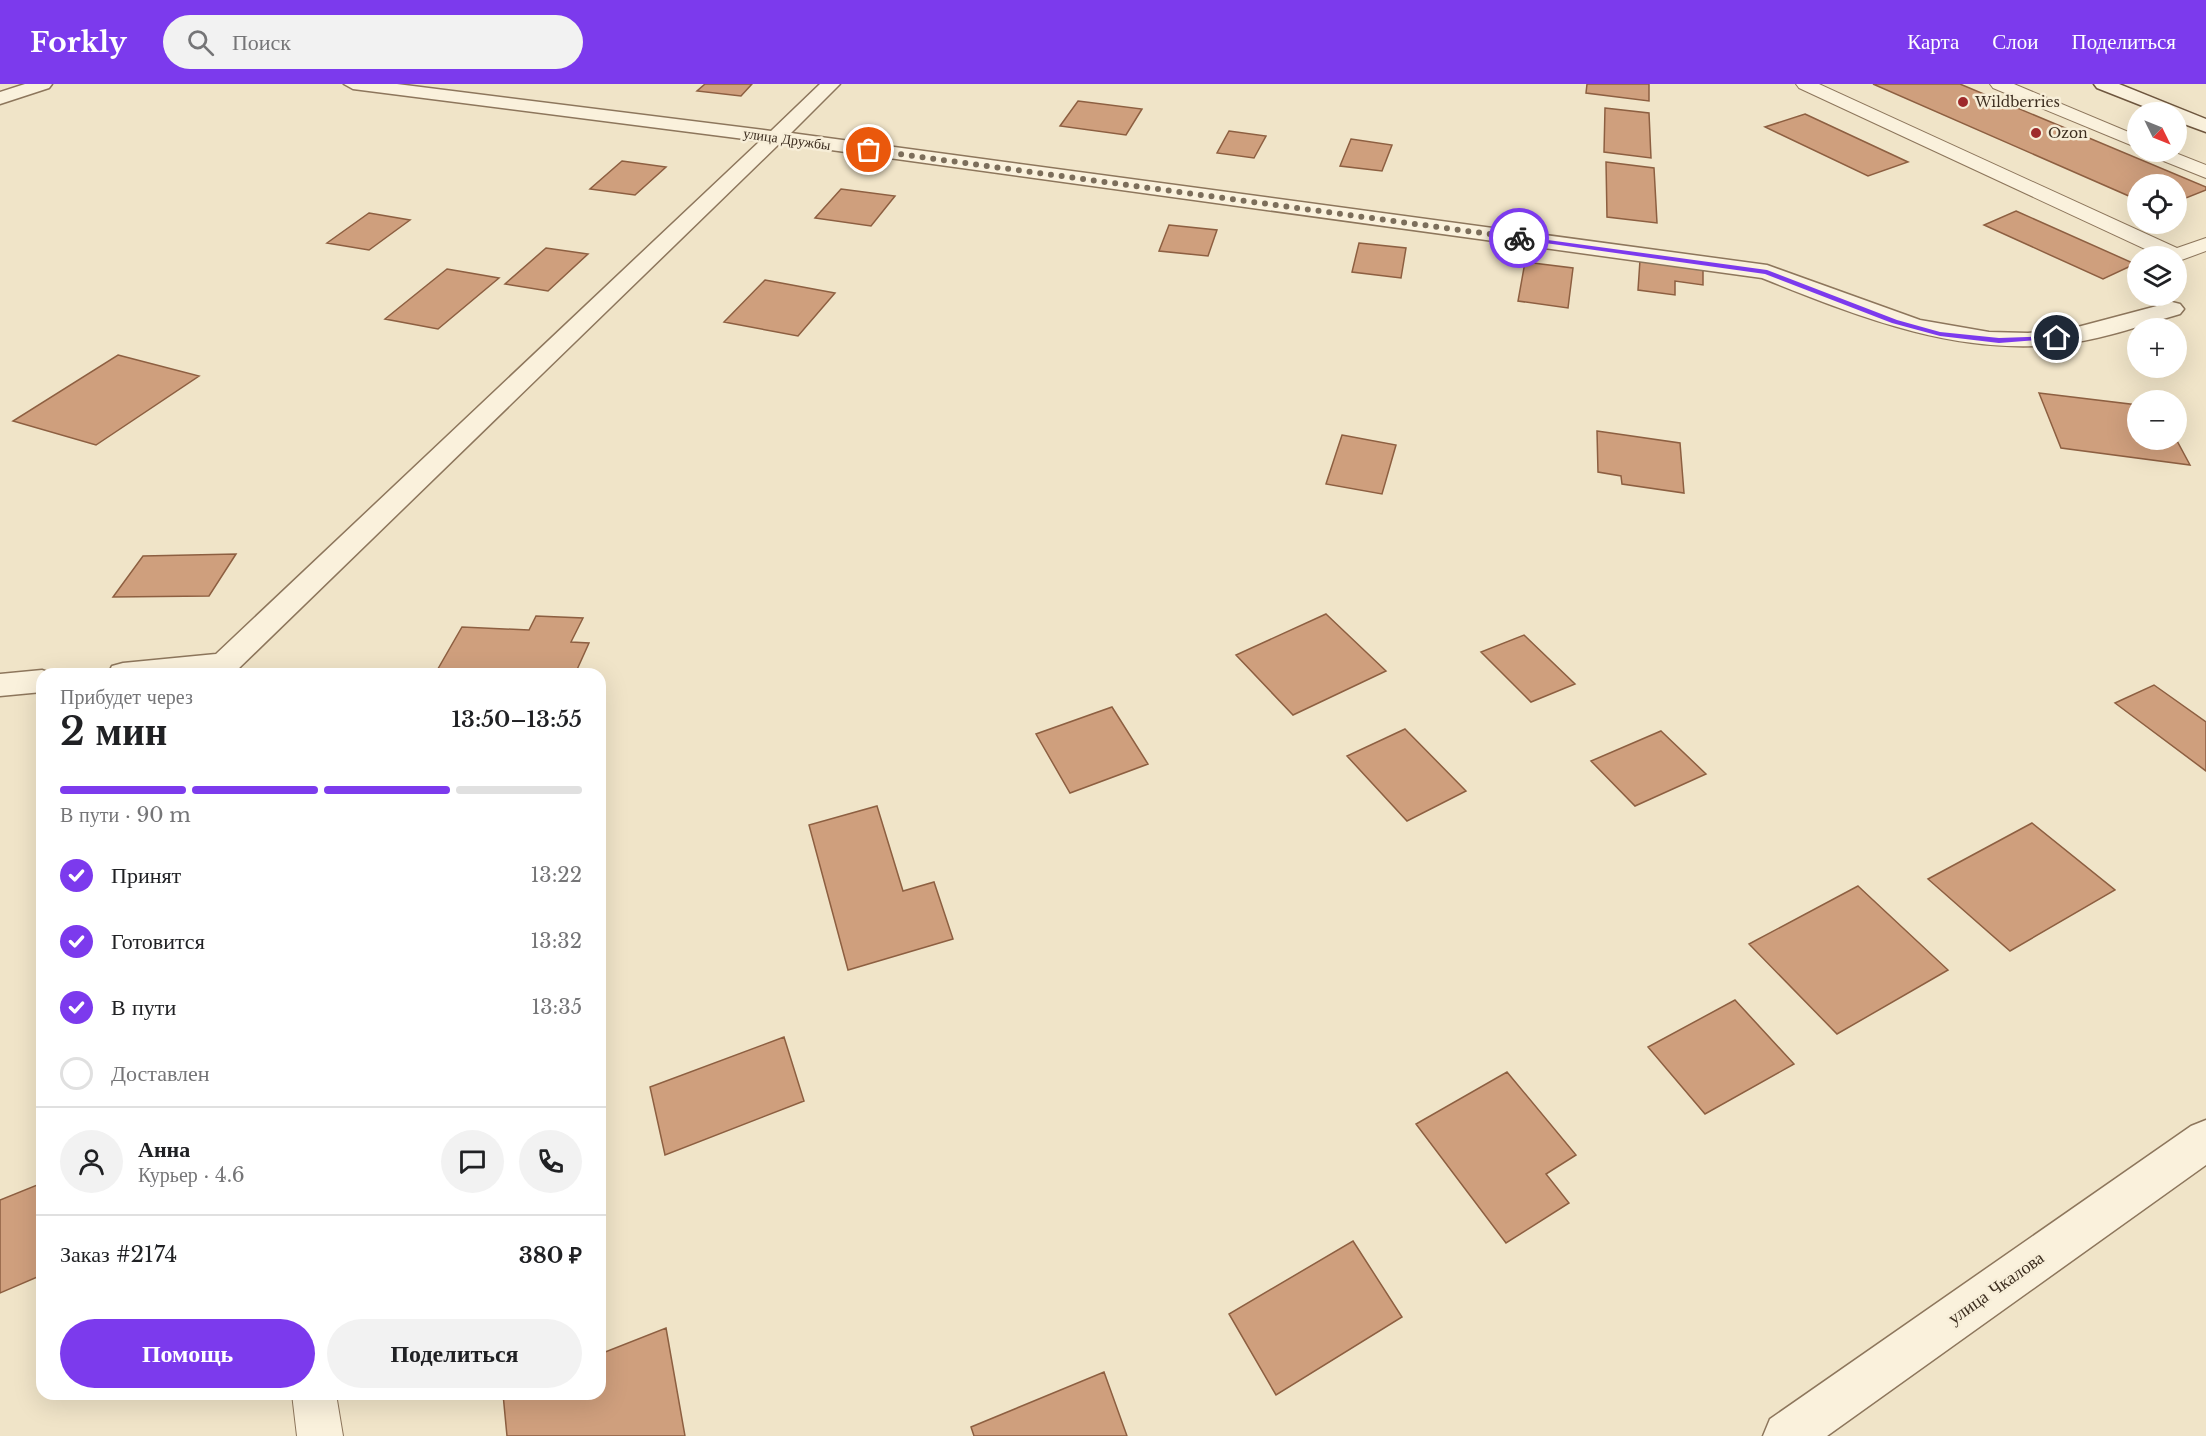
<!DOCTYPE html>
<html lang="ru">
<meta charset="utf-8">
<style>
body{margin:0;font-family:"Libre Baskerville",serif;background:#f2f2f2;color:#202124;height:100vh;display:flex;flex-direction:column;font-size:22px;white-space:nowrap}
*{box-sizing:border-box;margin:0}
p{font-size:20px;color:#757577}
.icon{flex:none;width:33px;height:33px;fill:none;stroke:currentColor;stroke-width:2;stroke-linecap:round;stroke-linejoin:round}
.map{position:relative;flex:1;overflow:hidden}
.details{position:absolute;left:36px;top:584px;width:570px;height:732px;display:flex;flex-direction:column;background:#fff;border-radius:18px;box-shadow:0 6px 24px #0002}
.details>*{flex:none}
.needle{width:39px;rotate:133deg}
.controls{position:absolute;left:2127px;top:18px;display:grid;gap:12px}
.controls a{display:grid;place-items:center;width:60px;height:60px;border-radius:50%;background:#fff;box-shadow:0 6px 24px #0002;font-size:30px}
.pin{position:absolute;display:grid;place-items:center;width:51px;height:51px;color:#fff;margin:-26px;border:3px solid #fff;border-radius:50%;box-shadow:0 2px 6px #0007}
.courier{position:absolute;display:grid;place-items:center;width:60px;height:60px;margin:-30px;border:4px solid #7c3aed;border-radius:50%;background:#fff;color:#222;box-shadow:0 2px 8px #0007}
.headline em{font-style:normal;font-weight:600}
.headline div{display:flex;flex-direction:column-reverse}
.headline{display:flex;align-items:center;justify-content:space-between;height:102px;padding:0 24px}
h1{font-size:39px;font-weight:600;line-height:45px}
.bar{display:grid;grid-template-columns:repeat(4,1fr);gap:9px 6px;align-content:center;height:72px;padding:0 24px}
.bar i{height:8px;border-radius:4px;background:#e0e0e0}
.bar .current{background:#7c3aed}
.bar p{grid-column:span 4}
.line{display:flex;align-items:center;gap:15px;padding:0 24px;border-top:2px solid #e0e0e0}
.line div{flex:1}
.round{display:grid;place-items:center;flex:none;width:63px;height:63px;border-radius:32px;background:#f2f2f2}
ol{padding:0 24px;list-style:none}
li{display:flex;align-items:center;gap:18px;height:66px}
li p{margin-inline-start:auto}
li .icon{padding:6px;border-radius:50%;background:#7c3aed;color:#fff;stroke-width:4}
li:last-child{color:#757577}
li i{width:33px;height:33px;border:3px solid #e0e0e0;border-radius:50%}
.primary-button{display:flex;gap:12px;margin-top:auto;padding:12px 24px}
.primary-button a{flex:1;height:69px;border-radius:36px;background:#7c3aed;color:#fff;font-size:24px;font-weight:600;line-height:69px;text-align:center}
.primary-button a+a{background:#f2f2f2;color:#202124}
header{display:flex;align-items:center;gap:36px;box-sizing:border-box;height:84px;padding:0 30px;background:#7c3aed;color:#fff}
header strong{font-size:28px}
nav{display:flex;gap:33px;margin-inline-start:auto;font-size:21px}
.search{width:420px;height:54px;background:#f2f2f2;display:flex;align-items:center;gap:15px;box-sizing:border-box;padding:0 21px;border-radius:33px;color:#757577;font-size:22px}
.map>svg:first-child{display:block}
</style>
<header>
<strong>Forkly</strong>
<div class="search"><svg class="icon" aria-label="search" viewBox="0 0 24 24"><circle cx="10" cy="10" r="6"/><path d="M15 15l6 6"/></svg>Поиск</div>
<nav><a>Карта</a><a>Слои</a><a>Поделиться</a></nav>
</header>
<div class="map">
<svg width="2206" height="1352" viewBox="0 0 2206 1352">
<rect width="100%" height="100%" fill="#f0e4c8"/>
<path fill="#cf9f7d" stroke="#8d5f41" stroke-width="1.5" d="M705 0H752L741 12 697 7Z
M1587 0H1649V17L1586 9Z
M1873 0H1960L2206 103V106L2176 118V100H2138V116Z
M1078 17 1142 25 1126 51 1060 42Z
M1605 24 1649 29 1651 74 1604 68Z
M1805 30 1908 78 1868 92 1765 43Z
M1229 47 1266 52 1254 74 1217 69Z
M1351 55 1392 61 1382 87 1340 82Z
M622 77 666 83 635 111 590 105Z
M1606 78 1654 84 1657 139 1607 133Z
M841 105 895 112 871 142 815 134Z
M2016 127 2135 180 2103 195 1984 141Z
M369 129 410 136 369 166 327 159Z
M1169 141 1217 146 1208 172 1159 167Z
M1359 159 1406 164 1401 194 1352 188Z
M546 164 588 170 548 207 505 200Z
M1640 176 1703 185V201L1675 197V211L1638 206Z
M1525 178 1573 184 1568 224 1518 217Z
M447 185 499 194 438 245 385 235Z
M765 196 835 209 798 252 724 238Z
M118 271 199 292 96 361 13 337Z
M2039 309 2138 321V356L2176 355 2190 381 2061 364Z
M1597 347 1680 359 1684 409 1622 400 1621 392 1598 388Z
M1342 351 1396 361 1382 410 1326 400Z
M236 470 209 512 113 513 143 472Z
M1326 530 1386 587 1293 631 1236 571Z
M536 532 583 534 571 558 589 559 575 590H435L462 543 529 546Z
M1524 551 1575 600 1531 618 1481 568Z
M2154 601 2206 638V687L2115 619Z
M1112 623 1148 680 1070 709 1036 650Z
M1405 645 1466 707 1407 737 1347 672Z
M1661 647 1706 690 1635 722 1591 677Z
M877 722 903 807 934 798 953 855 848 886 809 741Z
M2032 739 2115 806 2010 867 1928 795Z
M1858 802 1948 886 1837 950 1749 860Z
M1735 916 1794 980 1705 1030 1648 963Z
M784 953 804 1017 665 1071 650 1003Z
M1507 988 1576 1071 1546 1090 1569 1119 1506 1159 1416 1040Z
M42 1099V1191L0 1209V1116Z
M1353 1157 1402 1233 1276 1311 1229 1230Z
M666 1244 685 1352H507L503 1310H600V1270Z
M1104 1288 1127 1352H974L971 1343Z"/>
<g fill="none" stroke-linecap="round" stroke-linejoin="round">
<g stroke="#8d765c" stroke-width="2">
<path id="service" d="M1796 0H1819L2177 164 2206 154V167L2176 178V172H2160L1799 4Z
M1990 0H2014L2138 52V64L1993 4Z
M2149 68H2173L2206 81V94L2151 72Z
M292 1310H336L343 1352H297Z"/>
</g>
<g stroke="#8d765c" stroke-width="3">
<path id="minor" d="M25 0H52L49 4 0 20V8Z
M344 0H397L771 47 820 0H840L791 49 1767 181 1920 236 1989 248 2028 249 2070 245 2172 218 2180 220 2184 225 2180 230C2144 240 2108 254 2070 259 1961 274 1862 234 1762 194L780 59 235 588 108 590 112 582 123 579 216 570 760 57 353 5Z
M42 586 53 590H42V608L0 612V590Z
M2206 1036V1081L1827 1352H1763L1770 1335 2191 1042Z"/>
</g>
<g stroke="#6f573f" stroke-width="3">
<path id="secondary" d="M2094 0H2119L2206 35V48L2176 37V28H2158L2097 4Z"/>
</g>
<use href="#service" fill="#faf1dc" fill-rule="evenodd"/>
<use href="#minor" fill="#faf1dc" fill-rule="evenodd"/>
<use href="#secondary" fill="#faf1dc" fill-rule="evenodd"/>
</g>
<path fill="#7c3aed" d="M1519 152 1767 186 1897 236 1940 248 1999 254 2057 252 2060 254 1999 259 1940 252 1892 239 1765 190 1516 155Z"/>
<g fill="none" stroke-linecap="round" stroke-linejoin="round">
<path stroke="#7c6e5b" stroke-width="6" stroke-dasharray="0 10.8" d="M869 66 1519 154"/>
</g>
<g fill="#9e2a2b" stroke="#f7eed8" stroke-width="2">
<circle cx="1963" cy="18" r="6"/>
<circle cx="2036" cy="49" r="6"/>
</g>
<g text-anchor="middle" stroke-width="5" stroke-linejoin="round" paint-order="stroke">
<g font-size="14" fill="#3d2e20" stroke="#f7eed8" text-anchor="start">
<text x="1975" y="23">Wildberries</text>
<text x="2048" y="54">Ozon</text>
</g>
<g font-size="14" fill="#3d2e20" stroke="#f7eed8">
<text transform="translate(787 55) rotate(8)" y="5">улица Дружбы</text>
</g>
<g font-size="18" fill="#3d2e20" stroke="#f7eed8">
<text transform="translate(1996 1204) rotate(-35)" y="6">улица Чкалова</text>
</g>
</g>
</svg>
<div class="controls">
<a><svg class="needle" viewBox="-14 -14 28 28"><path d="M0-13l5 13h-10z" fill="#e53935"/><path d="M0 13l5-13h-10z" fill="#757577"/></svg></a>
<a><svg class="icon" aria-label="locate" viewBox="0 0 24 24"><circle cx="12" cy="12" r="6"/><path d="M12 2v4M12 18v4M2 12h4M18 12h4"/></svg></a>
<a><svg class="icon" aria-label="layers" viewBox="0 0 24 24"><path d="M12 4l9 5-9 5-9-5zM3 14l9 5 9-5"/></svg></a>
<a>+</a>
<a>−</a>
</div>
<div class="pin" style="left:869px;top:66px;background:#ea580c"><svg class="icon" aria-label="bag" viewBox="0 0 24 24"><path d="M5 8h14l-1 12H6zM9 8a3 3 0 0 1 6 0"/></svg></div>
<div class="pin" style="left:2057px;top:254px;background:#1f2937"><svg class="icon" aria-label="home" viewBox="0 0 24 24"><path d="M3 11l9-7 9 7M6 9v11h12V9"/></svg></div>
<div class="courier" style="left:1519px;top:154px"><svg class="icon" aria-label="bike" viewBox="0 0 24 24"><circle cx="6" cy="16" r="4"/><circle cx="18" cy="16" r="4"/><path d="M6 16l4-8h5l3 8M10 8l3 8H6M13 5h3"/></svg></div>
<section class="details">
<div class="headline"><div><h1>2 мин</h1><p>Прибудет через</p></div><em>13:50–13:55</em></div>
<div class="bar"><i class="current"></i><i class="current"></i><i class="current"></i><i></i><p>В пути · 90 m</p></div>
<ol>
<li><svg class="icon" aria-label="check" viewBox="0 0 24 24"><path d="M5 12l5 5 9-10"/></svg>Принят<p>13:22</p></li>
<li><svg class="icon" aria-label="check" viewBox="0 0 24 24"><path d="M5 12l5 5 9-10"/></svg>Готовится<p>13:32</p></li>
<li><svg class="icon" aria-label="check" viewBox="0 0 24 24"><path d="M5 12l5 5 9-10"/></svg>В пути<p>13:35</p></li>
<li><i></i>Доставлен</li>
</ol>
<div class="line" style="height:108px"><a class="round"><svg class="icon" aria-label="person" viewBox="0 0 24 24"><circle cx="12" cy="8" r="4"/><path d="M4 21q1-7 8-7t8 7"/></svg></a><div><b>Анна</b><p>Курьер · 4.6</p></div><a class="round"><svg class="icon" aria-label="chat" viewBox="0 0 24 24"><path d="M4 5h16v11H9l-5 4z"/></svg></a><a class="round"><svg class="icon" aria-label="phone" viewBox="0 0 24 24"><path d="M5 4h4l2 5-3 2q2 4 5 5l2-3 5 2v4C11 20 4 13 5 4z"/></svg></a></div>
<div class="line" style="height:78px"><div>Заказ #2174</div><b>380 ₽</b></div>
<div class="primary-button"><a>Помощь</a><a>Поделиться</a></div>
</section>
</div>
